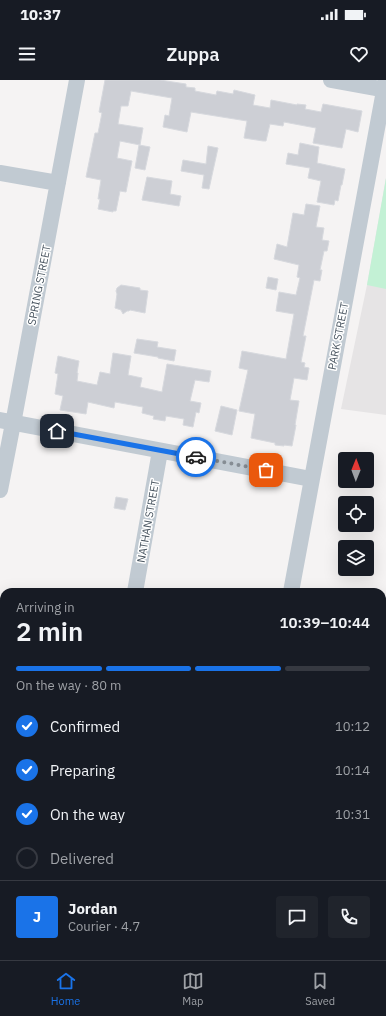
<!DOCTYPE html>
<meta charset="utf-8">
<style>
body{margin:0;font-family:"IBM Plex Sans",sans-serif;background:#20242c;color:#f1f3f6;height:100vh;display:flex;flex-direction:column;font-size:15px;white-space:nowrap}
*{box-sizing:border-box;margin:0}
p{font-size:13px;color:#9ea1a6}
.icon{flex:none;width:22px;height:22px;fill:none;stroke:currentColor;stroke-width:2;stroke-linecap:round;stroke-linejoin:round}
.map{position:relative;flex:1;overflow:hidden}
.side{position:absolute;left:0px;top:508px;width:386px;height:372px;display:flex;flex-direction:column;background:#171b24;border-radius:12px 12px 0 0;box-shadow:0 4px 16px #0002}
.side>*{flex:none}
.needle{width:26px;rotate:1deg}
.buttons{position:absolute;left:338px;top:372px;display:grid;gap:8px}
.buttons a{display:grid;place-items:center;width:36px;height:36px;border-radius:4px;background:#171b24;box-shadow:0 4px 16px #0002;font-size:20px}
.pin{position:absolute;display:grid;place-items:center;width:34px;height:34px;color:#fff;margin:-17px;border-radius:8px;box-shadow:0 2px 6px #0006}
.courier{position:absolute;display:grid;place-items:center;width:40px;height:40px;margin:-20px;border:3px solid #1a73e8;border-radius:50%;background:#fff;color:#222;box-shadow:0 1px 5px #0007}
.head em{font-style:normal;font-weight:600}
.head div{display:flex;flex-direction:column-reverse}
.head{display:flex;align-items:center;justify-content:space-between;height:68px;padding:0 16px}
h1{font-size:26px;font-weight:600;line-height:30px}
.bar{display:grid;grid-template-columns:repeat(4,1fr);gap:6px 4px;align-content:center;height:48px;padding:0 16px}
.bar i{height:5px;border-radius:3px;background:#363941}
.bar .active{background:#1a73e8}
.bar p{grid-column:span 4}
.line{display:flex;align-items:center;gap:10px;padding:0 16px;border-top:1px solid #363941}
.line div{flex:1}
.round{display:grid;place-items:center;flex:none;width:42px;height:42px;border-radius:4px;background:#20242c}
ol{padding:0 16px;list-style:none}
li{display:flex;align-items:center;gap:12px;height:44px}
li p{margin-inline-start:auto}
li .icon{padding:4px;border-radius:50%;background:#1a73e8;color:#fff;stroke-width:4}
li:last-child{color:#9ea1a6}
li i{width:22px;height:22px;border:2px solid #363941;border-radius:50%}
.status{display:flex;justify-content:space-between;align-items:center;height:28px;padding:0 20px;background:#171b24;direction:ltr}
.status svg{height:11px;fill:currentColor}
header{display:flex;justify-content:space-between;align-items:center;height:52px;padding:0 16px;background:#171b24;font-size:18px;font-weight:600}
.menu{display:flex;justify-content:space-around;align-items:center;height:56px;border-top:1px solid #363941;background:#171b24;font-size:11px;color:#9ea1a6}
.menu a{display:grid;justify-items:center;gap:2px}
.menu .active{color:#1a73e8}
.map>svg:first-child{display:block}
</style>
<div class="status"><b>10:37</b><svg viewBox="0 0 49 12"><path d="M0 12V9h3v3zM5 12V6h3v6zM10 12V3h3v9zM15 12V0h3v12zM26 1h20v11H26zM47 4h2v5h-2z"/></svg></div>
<header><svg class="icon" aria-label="menu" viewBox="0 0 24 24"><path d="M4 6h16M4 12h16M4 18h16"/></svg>Zuppa<svg class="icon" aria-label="heart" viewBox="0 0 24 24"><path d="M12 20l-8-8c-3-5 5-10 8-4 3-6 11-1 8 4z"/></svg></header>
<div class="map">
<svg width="386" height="880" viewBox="0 0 386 880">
<rect width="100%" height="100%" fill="#f5f3f3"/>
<path fill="#e6e4e5" d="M386 98V335L341 329 367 205Z
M18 876H317L316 880H15Z"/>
<path fill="#c3f1d5" d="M386 98V209L367 205Z"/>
<path fill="#cdcfd5" stroke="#d7d9de" d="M105 0H160L186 4V7L195 8V11L216 15 217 11 233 14 234 10 255 15 253 25 270 28 271 20 297 25V24L306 25 305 29 321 32 323 24 362 31 358 52 346 49 342 68 313 63 316 48 284 42 283 46 270 44 266 61H263L244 58 247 41 191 32 187 52 163 47 165 35 169 36 172 18 131 11 128 26H121L118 44 143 48 140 65 120 61 117 78 132 81 126 112 120 111 116 131H113V132L98 129 100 119H98L101 100 86 97 95 53H98L102 33 99 32Z
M300 63 319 67 317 83 345 89 342 105H341L338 121 335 120 334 125 317 122 321 101 308 98 310 88 286 84 288 73 298 75Z
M139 65 150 67 145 90 135 88Z
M208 66 218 68 209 109 202 108 204 95 181 91 183 80 206 84Z
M147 97 172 101 170 114 181 116 179 126 142 120Z
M306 124 320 126 316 147 324 148 322 160 329 161 327 171H324L320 190H322L320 201 314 200 303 256H306L301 282 305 283 304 287 309 288 307 300 294 298 290 320 299 321 295 345H296L292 366 284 365V366L275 365V363L251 358 255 334 239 331 248 290 239 288 242 271 286 279 294 234 276 231 279 212 296 215 300 198 297 197 299 185 274 179 277 164 287 167 293 133 304 135Z
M268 197 278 199 276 210 266 208Z
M121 205 140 208V210L148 211 145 233 130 230 129 231H127L123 234 121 230 115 228 117 214 116 211 117 208Z
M137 259 158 262 157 267 176 270 174 281 158 278V277L134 273Z
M113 273 131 276 128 295 142 298 140 307 162 312 167 284 211 291 209 302 195 300 190 321 201 323 199 333 196 332 193 347 183 345 184 339 166 336 165 341 153 339 154 336 142 333 143 327 115 322 114 328 88 322 86 334 60 330 63 316 55 314 58 294 55 293 58 276 79 281 77 293H78L77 301 97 305 100 292 110 294Z
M221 326 237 330 232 355 215 351Z
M116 417 128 419 125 430 114 428Z"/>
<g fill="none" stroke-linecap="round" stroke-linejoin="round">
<path stroke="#c1cad2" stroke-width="16" d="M331 0 386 10
M0 93 58 103
M0 340 311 399
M0 410 15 333 77 0
M135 512 160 371
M291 512 386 0
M382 557 386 558
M0 634 4 635
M382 756 386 758
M11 880 15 876"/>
</g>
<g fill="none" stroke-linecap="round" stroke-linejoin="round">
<path stroke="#868d94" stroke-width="4" stroke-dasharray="0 7.2" d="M196 377 266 390"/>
<path stroke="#1a73e8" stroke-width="5" d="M57 351 196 377"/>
</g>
<g text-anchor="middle" stroke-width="3" stroke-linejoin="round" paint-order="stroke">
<g font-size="11" fill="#4a5661" stroke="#fff">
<text transform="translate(39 205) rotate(-79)" y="4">SPRING STREET</text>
<text transform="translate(338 256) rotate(-79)" y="4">PARK STREET</text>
<text transform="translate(148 441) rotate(-80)" y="4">NATHAN STREET</text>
</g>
</g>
</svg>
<div class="buttons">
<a><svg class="needle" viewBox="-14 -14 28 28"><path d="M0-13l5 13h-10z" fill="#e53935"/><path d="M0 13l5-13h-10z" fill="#9ea1a6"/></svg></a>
<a><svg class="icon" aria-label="locate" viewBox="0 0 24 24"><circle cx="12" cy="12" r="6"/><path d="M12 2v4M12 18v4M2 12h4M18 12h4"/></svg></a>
<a><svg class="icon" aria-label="layers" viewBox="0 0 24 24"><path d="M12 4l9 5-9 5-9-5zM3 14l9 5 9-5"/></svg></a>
</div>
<div class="pin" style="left:266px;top:390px;background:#ea580c"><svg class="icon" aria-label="bag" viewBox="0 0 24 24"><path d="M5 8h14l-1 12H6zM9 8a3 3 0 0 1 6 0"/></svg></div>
<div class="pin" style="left:57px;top:351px;background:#1f2937"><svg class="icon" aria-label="home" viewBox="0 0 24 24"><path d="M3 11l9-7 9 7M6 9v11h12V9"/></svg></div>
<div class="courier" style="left:196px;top:377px"><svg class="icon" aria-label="car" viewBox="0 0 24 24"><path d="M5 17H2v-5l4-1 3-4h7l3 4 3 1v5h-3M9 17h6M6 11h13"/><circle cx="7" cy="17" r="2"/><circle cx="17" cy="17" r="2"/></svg></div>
<section class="side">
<div class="head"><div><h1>2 min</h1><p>Arriving in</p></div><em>10:39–10:44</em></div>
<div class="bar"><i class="active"></i><i class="active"></i><i class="active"></i><i></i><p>On the way · 80 m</p></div>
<ol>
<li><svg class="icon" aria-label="check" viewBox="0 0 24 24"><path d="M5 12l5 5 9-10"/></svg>Confirmed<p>10:12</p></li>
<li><svg class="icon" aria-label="check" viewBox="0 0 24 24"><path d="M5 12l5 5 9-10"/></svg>Preparing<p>10:14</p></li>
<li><svg class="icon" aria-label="check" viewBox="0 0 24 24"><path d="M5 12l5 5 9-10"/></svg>On the way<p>10:31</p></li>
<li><i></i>Delivered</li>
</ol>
<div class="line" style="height:72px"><b class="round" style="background:#1a73e8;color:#fff">J</b><div><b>Jordan</b><p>Courier · 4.7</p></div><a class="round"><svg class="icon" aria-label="chat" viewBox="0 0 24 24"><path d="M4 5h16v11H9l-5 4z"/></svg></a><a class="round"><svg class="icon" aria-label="phone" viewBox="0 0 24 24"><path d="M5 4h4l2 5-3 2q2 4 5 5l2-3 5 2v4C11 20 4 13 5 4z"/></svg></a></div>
</section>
</div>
<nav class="menu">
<a class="active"><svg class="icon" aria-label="home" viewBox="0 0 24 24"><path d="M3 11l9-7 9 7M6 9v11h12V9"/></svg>Home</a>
<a><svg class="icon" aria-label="map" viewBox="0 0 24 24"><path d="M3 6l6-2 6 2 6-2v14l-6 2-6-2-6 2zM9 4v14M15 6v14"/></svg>Map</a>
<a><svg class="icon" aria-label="saved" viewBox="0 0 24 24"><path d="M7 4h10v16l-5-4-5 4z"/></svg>Saved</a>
</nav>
